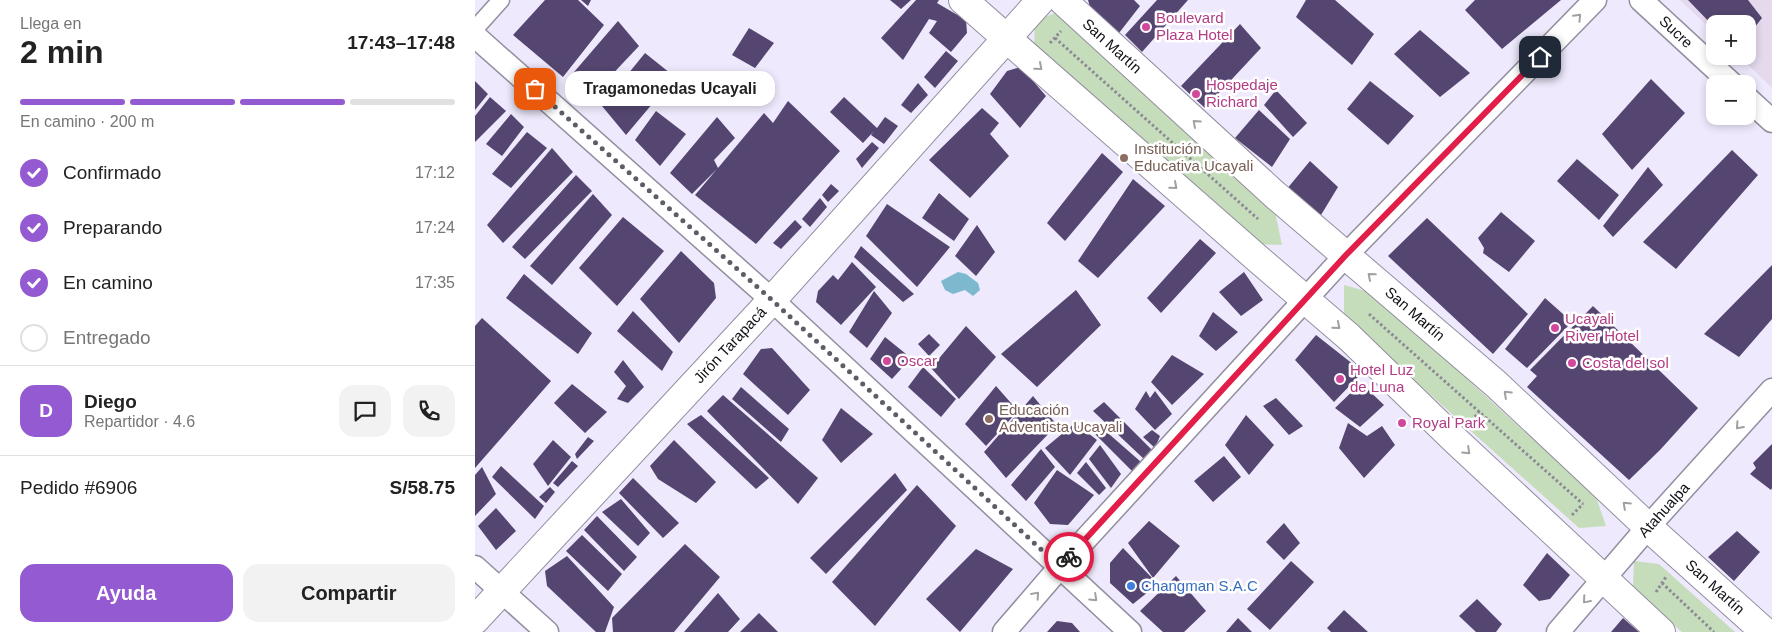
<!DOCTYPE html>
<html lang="es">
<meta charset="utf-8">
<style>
body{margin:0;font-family:Arial,sans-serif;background:#f2f2f2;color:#222;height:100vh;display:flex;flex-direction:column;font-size:19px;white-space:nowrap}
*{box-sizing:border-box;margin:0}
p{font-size:16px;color:#767676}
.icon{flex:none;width:28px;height:28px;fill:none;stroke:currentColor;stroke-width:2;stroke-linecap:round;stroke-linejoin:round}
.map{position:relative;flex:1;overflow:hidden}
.details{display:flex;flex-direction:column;background:#fff;width:475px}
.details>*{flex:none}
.fabs{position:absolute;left:1231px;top:15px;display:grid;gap:10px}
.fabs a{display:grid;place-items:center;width:50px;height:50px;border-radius:10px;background:#fff;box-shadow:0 2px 8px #0003;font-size:25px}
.pin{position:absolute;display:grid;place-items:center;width:42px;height:42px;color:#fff;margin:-21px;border-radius:10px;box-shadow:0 2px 8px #0006}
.courier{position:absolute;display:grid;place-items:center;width:50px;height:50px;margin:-25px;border:4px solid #e11d48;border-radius:50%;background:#fff;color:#222;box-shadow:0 1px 6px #0007}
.bubble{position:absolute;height:35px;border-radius:15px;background:#fff;box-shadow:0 2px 8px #0003;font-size:16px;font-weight:800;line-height:35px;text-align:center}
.headline em{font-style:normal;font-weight:800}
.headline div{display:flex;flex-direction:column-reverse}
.headline{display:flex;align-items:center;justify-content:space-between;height:85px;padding:0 20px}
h1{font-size:32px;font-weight:800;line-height:38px}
.bar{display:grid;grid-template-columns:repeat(4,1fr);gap:8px 5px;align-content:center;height:60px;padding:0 20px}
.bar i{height:6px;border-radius:4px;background:#e0e0e0}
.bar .current{background:#945ad1}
.bar p{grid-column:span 4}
.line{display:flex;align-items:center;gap:12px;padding:0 20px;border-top:1px solid #e0e0e0}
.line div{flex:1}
.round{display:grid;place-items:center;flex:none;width:52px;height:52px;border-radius:15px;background:#f2f2f2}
ol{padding:0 20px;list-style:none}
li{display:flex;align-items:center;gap:15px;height:55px}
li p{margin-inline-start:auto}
li .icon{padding:5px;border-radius:50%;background:#945ad1;color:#fff;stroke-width:4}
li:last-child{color:#767676}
li i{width:28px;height:28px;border:2px solid #e0e0e0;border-radius:50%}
.cta{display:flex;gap:10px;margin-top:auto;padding:10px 20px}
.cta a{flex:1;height:58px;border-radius:15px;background:#945ad1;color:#fff;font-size:20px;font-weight:800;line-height:58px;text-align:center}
.cta a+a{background:#f2f2f2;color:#222}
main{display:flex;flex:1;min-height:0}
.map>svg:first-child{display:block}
</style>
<main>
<section class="details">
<div class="headline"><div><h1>2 min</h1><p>Llega en</p></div><em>17:43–17:48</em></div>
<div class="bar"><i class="current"></i><i class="current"></i><i class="current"></i><i></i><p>En camino · 200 m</p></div>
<ol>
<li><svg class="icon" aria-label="check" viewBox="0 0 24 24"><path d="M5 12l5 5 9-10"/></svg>Confirmado<p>17:12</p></li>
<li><svg class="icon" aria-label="check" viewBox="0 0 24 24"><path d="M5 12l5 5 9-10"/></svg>Preparando<p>17:24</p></li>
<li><svg class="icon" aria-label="check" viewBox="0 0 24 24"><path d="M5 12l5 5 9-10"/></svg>En camino<p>17:35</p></li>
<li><i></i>Entregado</li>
</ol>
<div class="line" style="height:90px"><b class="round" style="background:#945ad1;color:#fff">D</b><div><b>Diego</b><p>Repartidor · 4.6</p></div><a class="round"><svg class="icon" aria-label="chat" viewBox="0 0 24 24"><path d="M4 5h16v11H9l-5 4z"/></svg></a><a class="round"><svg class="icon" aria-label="phone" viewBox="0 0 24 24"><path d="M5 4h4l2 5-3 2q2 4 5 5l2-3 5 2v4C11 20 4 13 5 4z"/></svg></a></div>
<div class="line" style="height:65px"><div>Pedido #6906</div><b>S/58.75</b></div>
<div class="cta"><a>Ayuda</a><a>Compartir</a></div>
</section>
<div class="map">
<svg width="1297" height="632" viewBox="0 0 1297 632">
<rect width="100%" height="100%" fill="#eee9fc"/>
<path fill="#e4d9ed" d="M1205 0H1297V88L1264 56H1272V24H1240V33Z"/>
<path fill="#c6ddbc" d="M580 13 799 207 807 245 777 244 559 48 560 21Z
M869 285 898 293 1121 497 1131 526 1104 528 869 317Z
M1159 561 1184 564 1260 632H1207L1158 588Z"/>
<path fill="#7cb9ce" d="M483 272 491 274 503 283 505 290 498 296 490 290 478 294 470 290 466 281Z"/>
<path fill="#544670" d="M70 0H103L129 25 88 77 38 35Z
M106 0H116L113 6Z
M415 0H436L426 9Z
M441 0H464L462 3 491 20 492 33 476 52 454 33 462 21 454 19 428 60 406 38Z
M613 0H659L665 6 644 33 615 7Z
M682 0H713L667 52 650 35Z
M831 0H860L899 34 877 65 821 17Z
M1000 0H1086L1027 49 990 10Z
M1213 0H1273L1287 18 1272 37V24H1240V28Z
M143 21 164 46 113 100 93 79Z
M765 24 786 48 730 108 706 86Z
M274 28 299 43 280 68 257 55Z
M945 30 995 73 965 97 919 54Z
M471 51 483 61 460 88 449 77Z
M170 53 200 77 151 135 127 106Z
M546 67 571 96 545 128 515 94 532 71Z
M1176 79 1210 113 1157 170 1127 134Z
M0 81 13 94 0 110Z
M895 81 939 116 913 145 872 109Z
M443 83 453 95 436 113 426 105Z
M801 90 832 123 818 137 789 105Z
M15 97 31 111 0 142V116Z
M369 97 402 128 410 117 423 126 409 144 396 135 399 131 388 143 355 112Z
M313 101 365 151 281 244 220 195 242 169 217 194 195 173 242 117 260 138 239 160 243 168 289 113 298 123Z
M507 108 524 123 515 134 534 156 495 198 454 160Z
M784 110 815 139 797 167 760 138Z
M181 111 211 134 185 166 160 140Z
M36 114 49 127 27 156 11 144Z
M52 132 72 148 36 188 17 174Z
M397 142 404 148 387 168 381 159Z
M77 148 98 172 28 243 12 225Z
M1257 150 1283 175 1201 269 1168 242Z
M627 153 648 172 590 241 572 223Z
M1102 159 1144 195 1124 220 1082 181Z
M835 161 863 187 846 215 811 190Z
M1173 167 1188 185 1138 237 1128 226Z
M101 175 117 191 50 259 37 247Z
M658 179 690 206 623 278 603 261Z
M356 184 364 191 353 202 347 195Z
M464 193 494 219 479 241 447 218Z
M118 194 137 215 77 285 55 266Z
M345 198 352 207 335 227 327 219Z
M412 204 475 247 442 287 391 236Z
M1026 212 1060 241 1034 272 1008 253 1009 248 1003 238Z
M148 217 189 251 142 306 104 268Z
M952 218 1053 314 1018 354 913 256Z
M320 220 327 227 306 249 298 243Z
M502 225 520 252 501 276 480 256Z
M725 239 741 253 686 313 672 298Z
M386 246 439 294 428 302 379 257Z
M206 251 239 283 241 298 204 343 165 299Z
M377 262 401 287 366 325 341 302 343 291 358 275 363 280Z
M1297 265V319L1264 357 1229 334Z
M769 272 788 300 766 316 744 292Z
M49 274 117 333 103 354 31 298Z
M601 290 626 325 562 387 526 354Z
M399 291 417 313 392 348 374 332Z
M1070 298 1097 322 1052 368 1030 349Z
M1118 306 1223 408 1185 450 1154 480 1052 387 1062 376 1055 370Z
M158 311 198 352 187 371 142 331Z
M738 312 763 332 741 351 724 336Z
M7 318 76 381 0 468V326Z
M491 326 521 357 484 399 456 368Z
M454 334 465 345 454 356 443 344Z
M841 335 888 372 859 402 820 360Z
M410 337 436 358 417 379 395 359Z
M297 348 335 390 313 415 268 374 286 349Z
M697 355 729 374 697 405 676 382Z
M148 360 169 387 153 403 142 399 151 386 139 372Z
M448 367 481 399 466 417 433 387Z
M886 383 909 405 885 427 860 408Z
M97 384 132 412 110 433 79 403Z
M521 386 543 411 511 446 490 424Z
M266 387 314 429 306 442 257 399Z
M671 391 675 398 680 391 697 414 680 430 660 409Z
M248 395 343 478 323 504 232 411Z
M558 396 582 425 531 478 509 452Z
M801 398 828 426 814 435 788 406Z
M629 402 677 450 670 460 618 411Z
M366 408 398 434 366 463 347 440Z
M226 415 294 478 281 489 212 424Z
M771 415 799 445 774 475 750 445Z
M600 423 622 440 595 475 570 448Z
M873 423 892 436 907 426 920 445 889 478 864 448Z
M626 427 666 462 658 472 619 433Z
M677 430 685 436 680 448 668 437Z
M113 437 119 441 102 459 100 454Z
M78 440 96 457 73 486 58 464Z
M199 440 241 482 221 503 183 479 175 466Z
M1297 444V488L1296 490 1275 474 1281 468 1278 463Z
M625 445 646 474 636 488 614 459Z
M566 449 580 467 551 501 536 485Z
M749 456 766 477 738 502 719 481Z
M97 461 103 466 83 487 78 483Z
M611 462 631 488 624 495 602 473Z
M26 466 69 506 60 519 17 477Z
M7 467 21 494 0 516V475Z
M582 470 619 495 593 525 575 524 559 503Z
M420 473 432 490 351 574 335 558Z
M158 478 204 523 188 538 144 493Z
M442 485 481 526 400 626 357 582Z
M75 487 80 492 71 503 64 497Z
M146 499 175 533 163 546 127 512Z
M21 508 41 531 21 550 3 526Z
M122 516 162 557 149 571 109 530Z
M674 521 705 546 678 578 653 543Z
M809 523 825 543 809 560 791 542Z
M1262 531 1285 552 1259 581 1233 557Z
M107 535 147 574 133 591 91 551Z
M210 544 245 577 199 632H138L137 618Z
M648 548 683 584 658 604 635 583V563Z
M501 549 538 569 485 632 451 599Z
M1072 553 1095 575 1075 599 1064 601 1048 585Z
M92 556 139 607 130 632H121L72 586 70 571Z
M816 561 839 582 795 630 772 609Z
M701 576 731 611 709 632H688L665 611Z
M243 593 265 619 253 632H209Z
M1002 599 1027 624 1021 632H1001L984 616Z
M869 610 893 632H856L852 628Z
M284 613 303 632H265Z
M763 618 777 632H751Z
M1148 618 1164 632H1136Z
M582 621 597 623 605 632H572Z"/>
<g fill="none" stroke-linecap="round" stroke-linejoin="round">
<g stroke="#938e9f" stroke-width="19">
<path id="pedestrian" d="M0 29 26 0"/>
</g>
<g stroke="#938e9f" stroke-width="25">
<path id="minor" d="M1166 0 1257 84
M0 36 297 300 655 632
M1272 98 1297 121
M0 567 72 632
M529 632 585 567 871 255 1120 0
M1083 632 1173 527 1297 390"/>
</g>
<g stroke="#938e9f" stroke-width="30">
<path id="tertiary" d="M0 620 297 300 566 0"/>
</g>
<g stroke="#938e9f" stroke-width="30">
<path id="secondary" d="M488 0 783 259 874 337 980 440 1186 632
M587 0 799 194 1021 384 1173 527 1290 632"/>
</g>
<path stroke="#8c8896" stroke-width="3" stroke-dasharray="2.5 2.5" stroke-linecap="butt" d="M580 38 783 219
M575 43 586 31
M894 314 1108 504
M997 421 1005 410
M1097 515 1108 504
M1187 583 1239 632
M1181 592 1191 577"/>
<use href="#pedestrian" stroke="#fff" stroke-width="16"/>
<use href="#minor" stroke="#fff" stroke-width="22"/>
<use href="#tertiary" stroke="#fff" stroke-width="28"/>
<use href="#secondary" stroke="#fff" stroke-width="28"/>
</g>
<defs><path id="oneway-chevron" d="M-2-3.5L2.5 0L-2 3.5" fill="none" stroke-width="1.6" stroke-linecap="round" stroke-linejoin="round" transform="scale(1.25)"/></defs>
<g stroke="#a09fa2">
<use href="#oneway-chevron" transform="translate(1103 17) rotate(-46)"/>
<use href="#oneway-chevron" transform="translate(564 67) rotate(41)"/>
<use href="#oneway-chevron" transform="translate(721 123) rotate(-138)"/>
<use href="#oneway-chevron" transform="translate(699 186) rotate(41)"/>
<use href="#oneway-chevron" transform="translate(896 276) rotate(-139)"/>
<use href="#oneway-chevron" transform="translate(862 326) rotate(40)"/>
<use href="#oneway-chevron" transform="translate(1032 394) rotate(-137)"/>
<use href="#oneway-chevron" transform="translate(1264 426) rotate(132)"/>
<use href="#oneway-chevron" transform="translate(992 451) rotate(43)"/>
<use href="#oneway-chevron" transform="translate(1151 505) rotate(-137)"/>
<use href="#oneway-chevron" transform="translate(561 595) rotate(-49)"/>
<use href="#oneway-chevron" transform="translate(619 598) rotate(43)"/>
<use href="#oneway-chevron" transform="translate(1111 600) rotate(131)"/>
</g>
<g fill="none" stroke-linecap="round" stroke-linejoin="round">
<path stroke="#5f5c66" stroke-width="5" stroke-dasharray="0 9" d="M60 89 297 300 585 567 594 557"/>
<path stroke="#e11d48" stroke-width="6" d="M594 557 871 255 1065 57"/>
</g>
<g fill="#d1479c" stroke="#fff" stroke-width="2">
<circle cx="671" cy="27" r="5"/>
<circle cx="721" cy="94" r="5"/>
<circle cx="1080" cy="328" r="5"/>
<circle cx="412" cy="361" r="5"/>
<circle cx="1097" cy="363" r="5"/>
<circle cx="865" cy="379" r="5"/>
<circle cx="927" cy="423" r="5"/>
</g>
<g fill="#8d6e63" stroke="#fff" stroke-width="2">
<circle cx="649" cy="158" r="5"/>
<circle cx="514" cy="419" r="5"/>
</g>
<circle fill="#3f7fe0" stroke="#fff" stroke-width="2" cx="656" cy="586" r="5"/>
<g text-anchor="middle" stroke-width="5" stroke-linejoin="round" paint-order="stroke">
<g font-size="15" fill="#b23c85" stroke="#fff" text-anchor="start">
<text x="681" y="23">Boulevard<tspan x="681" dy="17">Plaza Hotel</tspan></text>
<text x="731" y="90">Hospedaje<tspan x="731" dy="17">Richard</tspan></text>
<text x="1090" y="324">Ucayali<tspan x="1090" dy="17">River Hotel</tspan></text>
<text x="422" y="366">Oscar</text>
<text x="1107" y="368">Costa del sol</text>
<text x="875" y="375">Hotel Luz<tspan x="875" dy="17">de Luna</tspan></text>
<text x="937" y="428">Royal Park</text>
</g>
<g font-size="15" fill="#121016" stroke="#fff">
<text transform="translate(1201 32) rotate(43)" y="5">Sucre</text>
<text transform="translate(637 46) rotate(42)" y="5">San Martín</text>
<text transform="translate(940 314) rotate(41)" y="5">San Martín</text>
<text transform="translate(255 345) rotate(-47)" y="5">Jirón Tarapacá</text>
<text transform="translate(1189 510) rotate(-48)" y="5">Atahualpa</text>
<text transform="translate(1240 587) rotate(42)" y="5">San Martín</text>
</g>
<g font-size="15" fill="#785e54" stroke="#fff" text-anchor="start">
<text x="659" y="154">Institución<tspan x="659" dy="17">Educativa Ucayali</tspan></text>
<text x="524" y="415">Educación<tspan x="524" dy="17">Adventista Ucayali</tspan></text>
</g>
<g font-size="15" fill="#366cbe" stroke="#fff" text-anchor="start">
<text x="666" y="591">Changman S.A.C</text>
</g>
</g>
</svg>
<div class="fabs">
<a>+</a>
<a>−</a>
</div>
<div class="pin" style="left:60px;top:89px;background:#ea580c"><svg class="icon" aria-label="bag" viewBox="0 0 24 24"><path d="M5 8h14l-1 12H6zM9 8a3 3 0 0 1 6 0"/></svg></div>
<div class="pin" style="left:1065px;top:57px;background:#1f2937"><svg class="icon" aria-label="home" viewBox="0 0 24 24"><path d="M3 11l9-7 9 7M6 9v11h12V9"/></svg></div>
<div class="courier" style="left:594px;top:557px"><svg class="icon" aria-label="bike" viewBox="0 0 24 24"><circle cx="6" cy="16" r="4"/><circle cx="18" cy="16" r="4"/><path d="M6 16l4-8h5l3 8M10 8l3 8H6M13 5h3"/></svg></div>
<div class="bubble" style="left:90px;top:71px;width:210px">Tragamonedas Ucayali</div>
</div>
</main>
